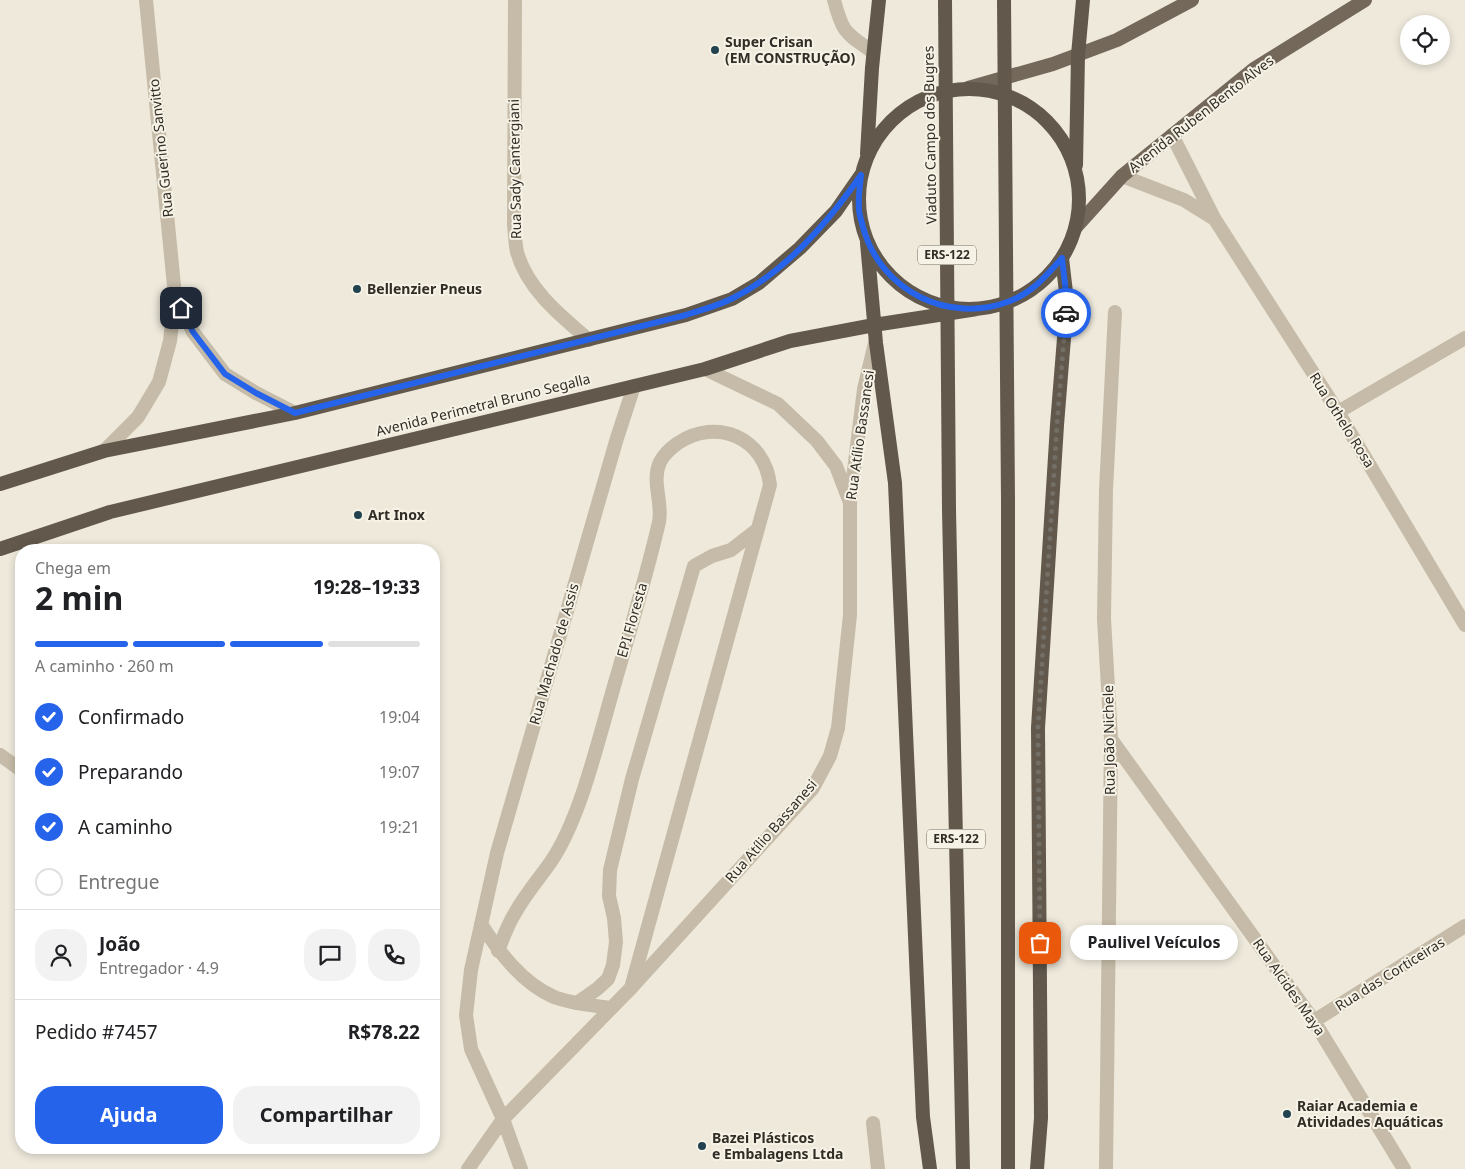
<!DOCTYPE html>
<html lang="pt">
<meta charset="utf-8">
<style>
body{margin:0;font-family:"Noto Sans",sans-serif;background:#f2f2f2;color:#202124;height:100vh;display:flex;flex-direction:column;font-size:19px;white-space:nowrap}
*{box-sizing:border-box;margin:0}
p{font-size:16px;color:#757577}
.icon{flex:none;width:28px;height:28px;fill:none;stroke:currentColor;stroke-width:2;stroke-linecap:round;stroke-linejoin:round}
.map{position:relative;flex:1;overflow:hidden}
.panel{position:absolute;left:15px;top:544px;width:425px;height:610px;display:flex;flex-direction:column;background:#fff;border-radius:20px;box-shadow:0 2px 8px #0003}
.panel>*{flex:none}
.fabs{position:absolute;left:1400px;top:15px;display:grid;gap:10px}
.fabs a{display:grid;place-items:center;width:50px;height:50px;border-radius:50%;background:#fff;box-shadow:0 2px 8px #0003;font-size:25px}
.pin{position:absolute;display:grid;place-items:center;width:42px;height:42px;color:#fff;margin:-21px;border-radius:10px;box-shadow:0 2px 8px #0006}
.courier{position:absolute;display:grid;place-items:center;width:50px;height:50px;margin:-25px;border:4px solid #2563eb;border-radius:50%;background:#fff;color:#222;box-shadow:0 1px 6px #0007}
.bubble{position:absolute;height:35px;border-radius:18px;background:#fff;box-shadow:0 2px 8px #0003;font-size:16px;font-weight:700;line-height:35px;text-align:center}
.summary em{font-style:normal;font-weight:700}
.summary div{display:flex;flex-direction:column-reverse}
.summary{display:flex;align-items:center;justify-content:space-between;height:85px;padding:0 20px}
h1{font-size:32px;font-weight:700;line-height:38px}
.bar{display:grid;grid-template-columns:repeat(4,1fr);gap:8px 5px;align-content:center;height:60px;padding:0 20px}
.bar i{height:6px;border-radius:4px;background:#e0e0e0}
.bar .selected{background:#2563eb}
.bar p{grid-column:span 4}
.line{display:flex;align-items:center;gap:12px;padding:0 20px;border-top:1px solid #e0e0e0}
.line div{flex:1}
.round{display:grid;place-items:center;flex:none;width:52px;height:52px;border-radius:20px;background:#f2f2f2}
ol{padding:0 20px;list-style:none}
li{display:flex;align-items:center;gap:15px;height:55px}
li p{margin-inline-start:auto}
li .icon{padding:5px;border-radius:50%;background:#2563eb;color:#fff;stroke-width:4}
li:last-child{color:#757577}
li i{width:28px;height:28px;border:2px solid #e0e0e0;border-radius:50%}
.button{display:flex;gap:10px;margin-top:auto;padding:10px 20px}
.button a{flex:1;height:58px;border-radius:20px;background:#2563eb;color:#fff;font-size:20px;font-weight:700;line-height:58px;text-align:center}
.button a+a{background:#f2f2f2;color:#202124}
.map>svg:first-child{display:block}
</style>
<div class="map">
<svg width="1465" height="1169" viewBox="0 0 1465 1169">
<rect width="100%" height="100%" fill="#eee9db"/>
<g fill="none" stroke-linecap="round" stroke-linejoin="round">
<path stroke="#c5bba8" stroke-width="14" d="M0 755 21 770
M498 951C503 938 508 924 515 913 525 895 538 880 550 863 564 843 574 818 582 795 595 757 605 717 616 679 631 627 647 574 659 522 663 502 651 481 660 462 664 454 671 448 678 443 717 417 765 438 770 485L631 988
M577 1003 597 989 608 979 613 965 616 942 614 918 609 896 610 870 632 779 694 566 712 556 731 550 758 529
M873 1123 878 1169"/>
<path stroke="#c5bba8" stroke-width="14" d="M515 0 514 225C515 233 515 243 517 252 527 289 561 316 589 340
M834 0C843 34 845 32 873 52
M1172 135 1214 218 1338 412 1465 625
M1122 176 1184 200 1213 218
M705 369 778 404 817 441 836 466 849 500
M1338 412 1465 338
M1111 739 1314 1021 1404 1169
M481 924C499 952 522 983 554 997 572 1004 593 1005 611 1008
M1314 1021 1465 926
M468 1169 503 1119 631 988 813 788 830 756 838 728 850 615V503L864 389 875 343
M521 1169 503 1119 471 1049 466 1015 471 970 497 853 617 438 634 386
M1106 1169 1111 739 1104 619 1106 490 1115 312"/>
<path stroke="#c5bba8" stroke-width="14" d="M176 296 193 332 225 374 256 393 295 413
M104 451 138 417 159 382 170 341 175 296 146 0"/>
<path stroke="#73685a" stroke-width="14" d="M968 88 1053 64 1117 40 1192 0
M1076 227 1122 176 1254 69 1365 0"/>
<path stroke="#62584c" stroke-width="14" d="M859 199a110 110 0 1 1 220 0a110 110 0 1 1-220 0Z
M867 154 872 68 879 0
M1076 165 1078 55 1083 0
M867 243 876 343 895 483 923 1117 930 1169
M0 484 104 451 295 413 686 315 732 299 759 283 800 248 836 211 861 175
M949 510 963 1169
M0 549 110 512 705 369 790 341 874 325 977 309
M1008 1169V500
M1037 1169 1041 1118 1038 728 1057 425 1067 301 1062 258"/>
<path stroke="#62584c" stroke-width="14" d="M945 0 949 510
M1004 0 1008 500"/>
</g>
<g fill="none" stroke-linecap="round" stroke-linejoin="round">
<path stroke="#746f66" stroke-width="5" stroke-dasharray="0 9" d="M1040 943 1038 728 1057 425 1066 313"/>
<path stroke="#2563eb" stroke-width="6" d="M181 308 193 332 225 374 256 393 295 413 686 315C701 310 718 306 733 298 784 273 829 221 861 175 860 186 858 198 859 209 859 215 862 222 863 227 880 291 949 325 1010 301 1033 292 1046 276 1062 258L1067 301 1066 313"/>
</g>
<g fill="#22424f" stroke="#f6f3e6" stroke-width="2">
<circle cx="715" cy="50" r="5"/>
<circle cx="357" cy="289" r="5"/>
<circle cx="358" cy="515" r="5"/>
<circle cx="1287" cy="1114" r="5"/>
<circle cx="702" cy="1146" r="5"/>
</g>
<g text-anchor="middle" stroke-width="4" stroke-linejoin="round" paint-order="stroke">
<g fill="#f6f3e6" stroke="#6d6860" stroke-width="1">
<rect x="918" y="245.5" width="58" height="19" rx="4"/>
<rect x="927" y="829.5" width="58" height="19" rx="4"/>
</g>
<g font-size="12" font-weight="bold" fill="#322d27">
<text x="947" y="259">ERS-122</text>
<text x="956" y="843">ERS-122</text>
</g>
<g font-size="14" font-weight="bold" fill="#322d27" stroke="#f6f3e6" text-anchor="start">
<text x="725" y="47">Super Crisan<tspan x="725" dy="16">(EM CONSTRUÇÃO)</tspan></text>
<text x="367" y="294">Bellenzier Pneus</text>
<text x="368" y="520">Art Inox</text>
<text x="1297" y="1111">Raiar Academia e<tspan x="1297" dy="16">Atividades Aquáticas</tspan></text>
<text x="712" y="1143">Bazei Plásticos<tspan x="712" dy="16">e Embalagens Ltda</tspan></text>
</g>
<g font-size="14" fill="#322d27" stroke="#f6f3e6">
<text transform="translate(1201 114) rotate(-38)" y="5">Avenida Ruben Bento Alves</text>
<text transform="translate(930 135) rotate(-91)" y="5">Viaduto Campo dos Bugres</text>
<text transform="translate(161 148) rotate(-96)" y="5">Rua Guerino Sanvitto</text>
<text transform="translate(515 169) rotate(-91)" y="5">Rua Sady Cantergiani</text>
<text transform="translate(483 405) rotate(-14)" y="5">Avenida Perimetral Bruno Segalla</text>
<text transform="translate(1342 420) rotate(58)" y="5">Rua Othelo Rosa</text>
<text transform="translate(860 435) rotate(-82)" y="5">Rua Atílio Bassanesi</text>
<text transform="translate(632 620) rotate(-74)" y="5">EPI Floresta</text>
<text transform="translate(554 654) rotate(-74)" y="5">Rua Machado de Assis</text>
<text transform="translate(1109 740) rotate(-91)" y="5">Rua João Nichele</text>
<text transform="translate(771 831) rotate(-49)" y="5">Rua Atílio Bassanesi</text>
<text transform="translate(1390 974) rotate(-32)" y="5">Rua das Corticeiras</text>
<text transform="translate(1289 987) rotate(55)" y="5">Rua Alcides Maya</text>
</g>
</g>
</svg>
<div class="fabs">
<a><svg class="icon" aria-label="locate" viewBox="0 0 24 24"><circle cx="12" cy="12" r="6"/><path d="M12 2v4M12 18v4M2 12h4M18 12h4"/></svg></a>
</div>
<div class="pin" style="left:1040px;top:943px;background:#ea580c"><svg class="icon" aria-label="bag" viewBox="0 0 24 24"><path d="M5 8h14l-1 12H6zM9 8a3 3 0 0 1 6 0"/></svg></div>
<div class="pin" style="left:181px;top:308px;background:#1f2937"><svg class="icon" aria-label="home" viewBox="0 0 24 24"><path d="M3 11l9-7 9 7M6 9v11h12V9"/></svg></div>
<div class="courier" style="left:1066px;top:313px"><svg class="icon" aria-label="car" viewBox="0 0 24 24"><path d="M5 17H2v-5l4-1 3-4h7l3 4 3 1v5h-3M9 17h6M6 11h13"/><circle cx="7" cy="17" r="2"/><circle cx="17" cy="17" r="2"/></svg></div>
<div class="bubble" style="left:1070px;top:925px;width:168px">Paulivel Veículos</div>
<section class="panel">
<div class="summary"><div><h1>2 min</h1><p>Chega em</p></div><em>19:28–19:33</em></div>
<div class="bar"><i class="selected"></i><i class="selected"></i><i class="selected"></i><i></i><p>A caminho · 260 m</p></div>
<ol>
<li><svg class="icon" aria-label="check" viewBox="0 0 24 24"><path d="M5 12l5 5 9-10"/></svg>Confirmado<p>19:04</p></li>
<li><svg class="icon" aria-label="check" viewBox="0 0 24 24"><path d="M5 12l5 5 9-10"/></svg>Preparando<p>19:07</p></li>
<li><svg class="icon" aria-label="check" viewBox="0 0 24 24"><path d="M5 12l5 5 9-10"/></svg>A caminho<p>19:21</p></li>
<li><i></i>Entregue</li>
</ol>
<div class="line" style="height:90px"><a class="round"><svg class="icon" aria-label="person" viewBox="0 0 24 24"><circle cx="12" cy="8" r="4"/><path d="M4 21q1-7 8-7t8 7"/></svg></a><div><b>João</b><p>Entregador · 4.9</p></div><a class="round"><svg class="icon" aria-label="chat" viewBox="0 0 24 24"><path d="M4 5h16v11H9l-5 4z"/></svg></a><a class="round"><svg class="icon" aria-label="phone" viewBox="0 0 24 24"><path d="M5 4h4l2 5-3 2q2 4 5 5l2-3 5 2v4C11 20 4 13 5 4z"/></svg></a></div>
<div class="line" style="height:65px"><div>Pedido #7457</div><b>R$78.22</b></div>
<div class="button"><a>Ajuda</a><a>Compartilhar</a></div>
</section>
</div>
